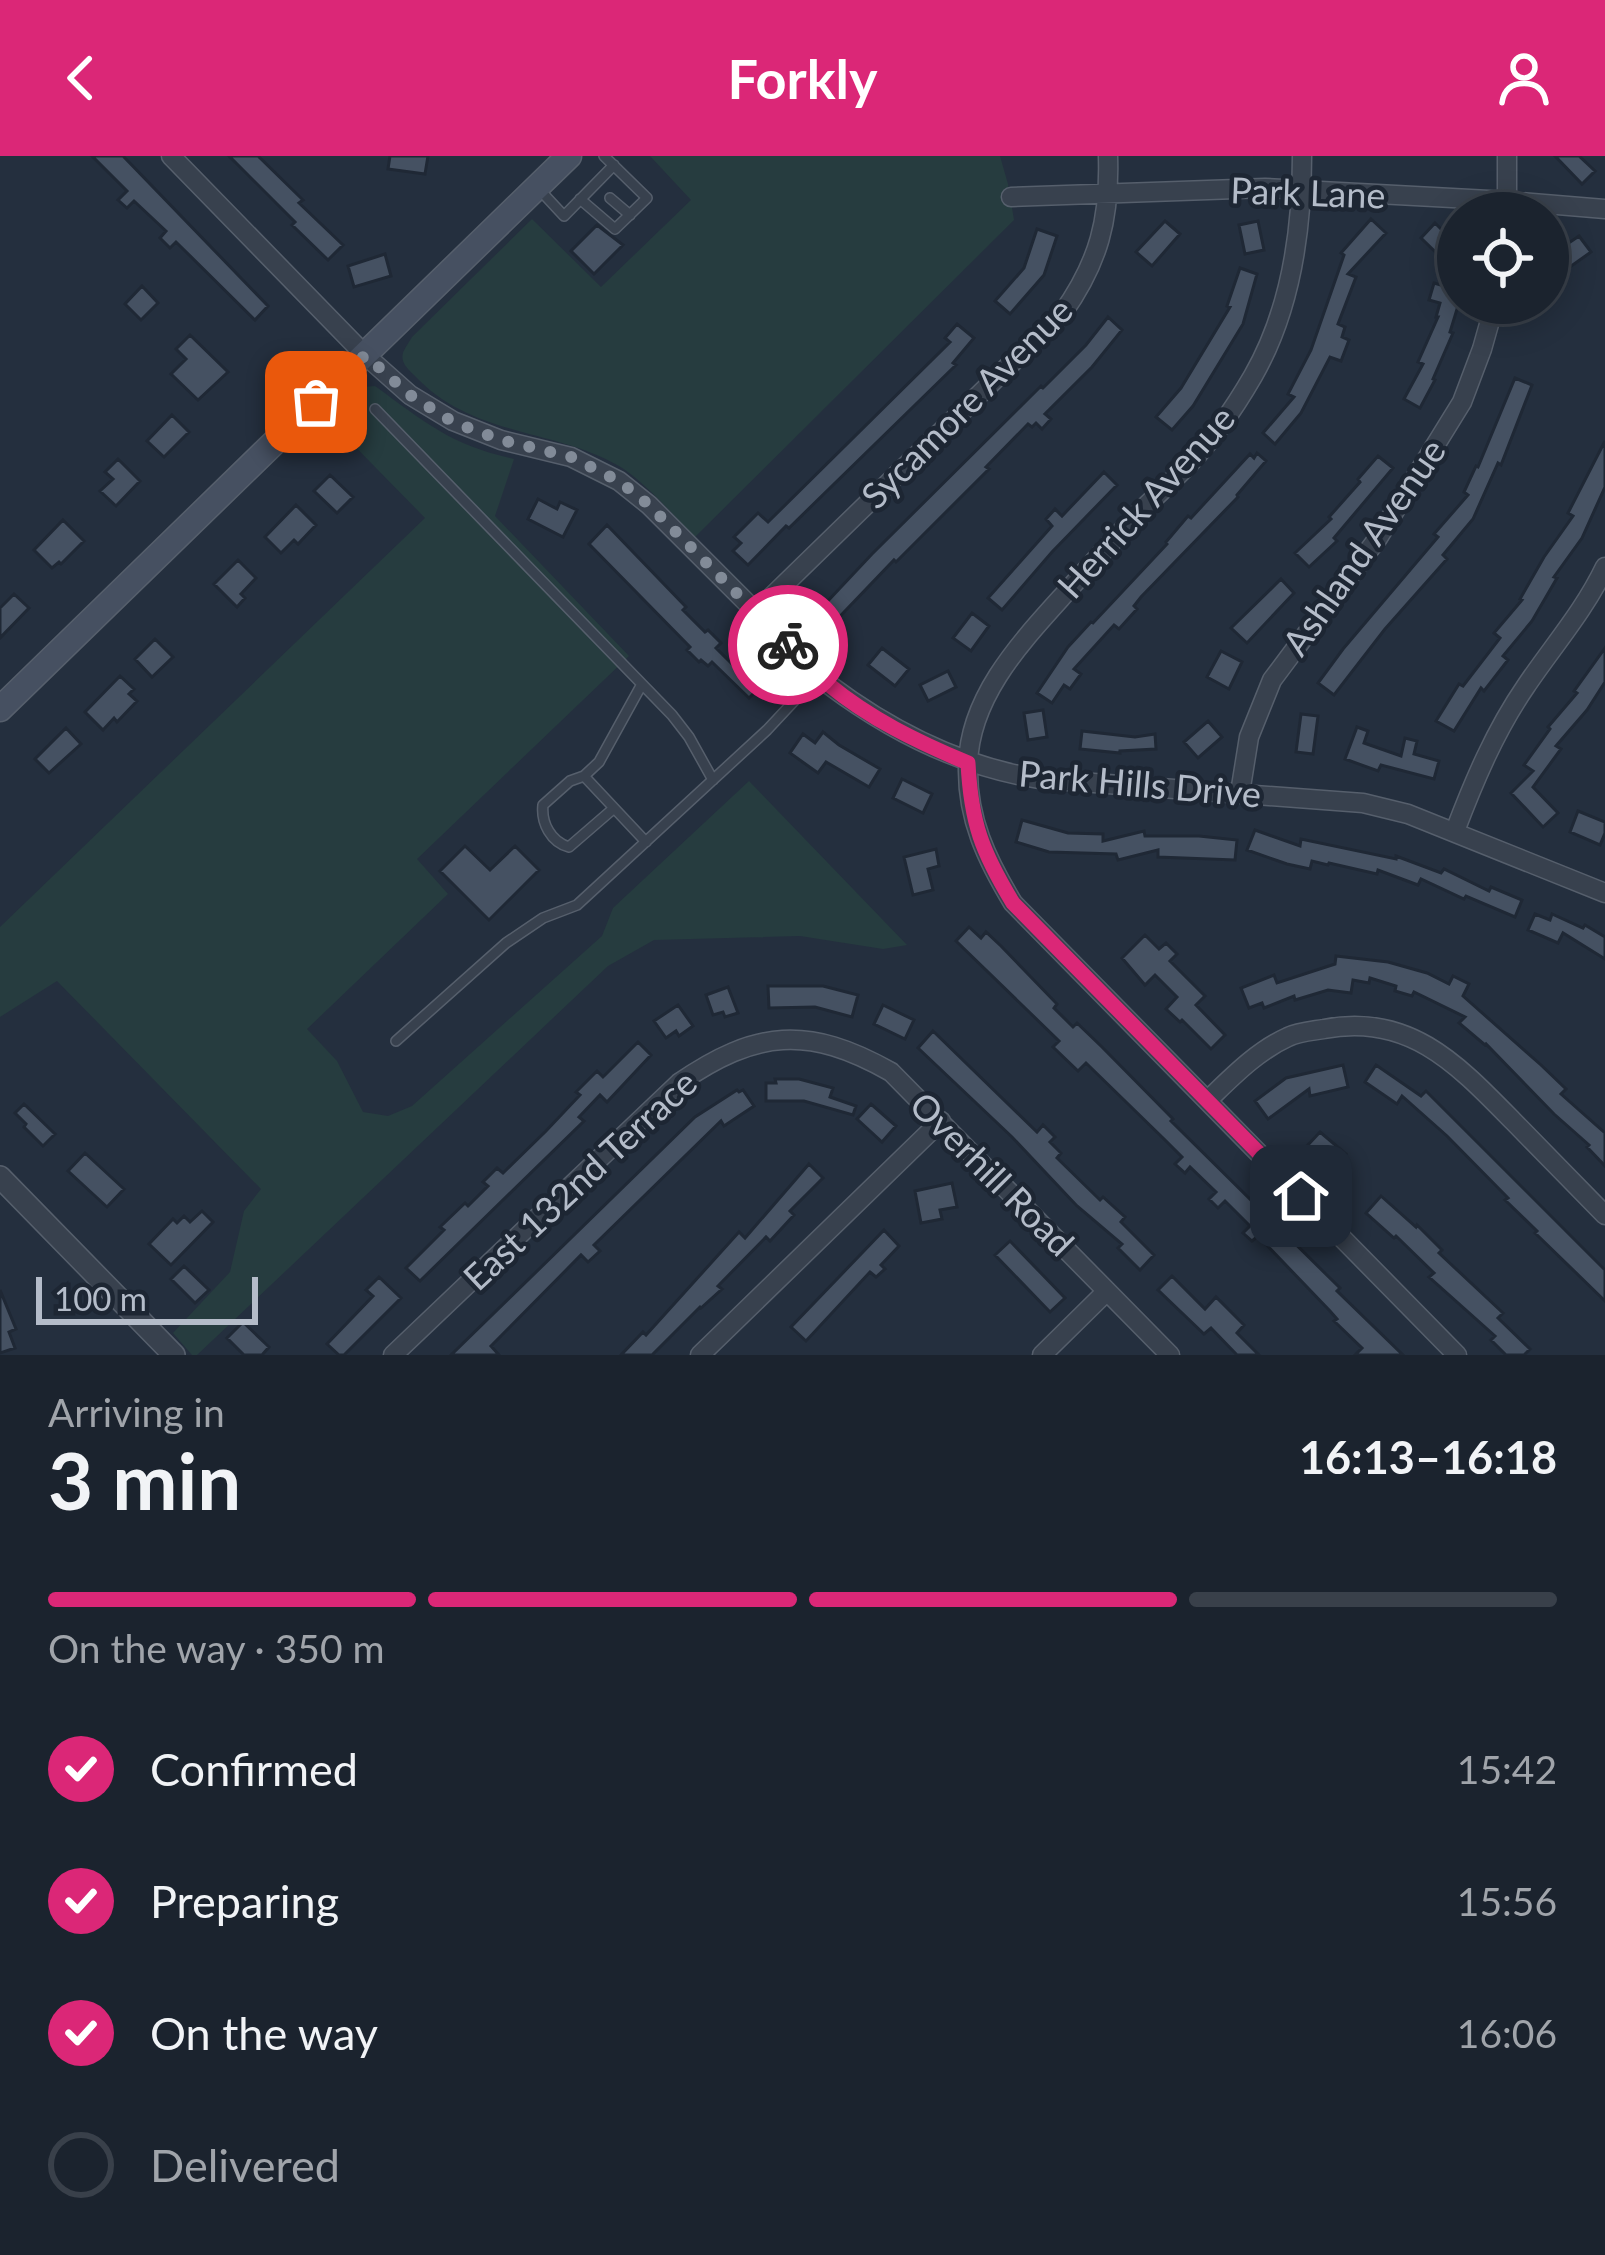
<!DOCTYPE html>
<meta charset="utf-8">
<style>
body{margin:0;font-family:Lato,sans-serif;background:#282f3a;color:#f1f3f6;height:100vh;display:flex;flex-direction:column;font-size:45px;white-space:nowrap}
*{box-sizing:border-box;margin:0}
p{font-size:39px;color:#a0a4aa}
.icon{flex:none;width:66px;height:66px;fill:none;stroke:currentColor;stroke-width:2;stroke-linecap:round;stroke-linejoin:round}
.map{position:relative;height:1199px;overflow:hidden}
.details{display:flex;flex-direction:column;background:#1b232e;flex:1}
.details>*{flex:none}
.fabs{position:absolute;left:1437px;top:36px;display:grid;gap:24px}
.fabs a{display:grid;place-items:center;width:132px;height:132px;border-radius:50%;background:#1b232e;box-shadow:0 6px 30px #0003,0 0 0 3px #39404a;font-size:60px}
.scale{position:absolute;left:36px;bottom:30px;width:222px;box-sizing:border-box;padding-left:12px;border:6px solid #b4bcc9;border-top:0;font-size:33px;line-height:42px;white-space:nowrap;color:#b4bcc9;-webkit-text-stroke:9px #1d2633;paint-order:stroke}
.pin{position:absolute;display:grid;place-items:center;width:102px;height:102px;color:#fff;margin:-51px;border-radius:24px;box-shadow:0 6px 18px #0006}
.courier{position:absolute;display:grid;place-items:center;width:120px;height:120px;margin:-60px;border:9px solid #db2777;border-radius:50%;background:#fff;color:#222;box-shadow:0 3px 15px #0007}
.overview em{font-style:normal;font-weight:700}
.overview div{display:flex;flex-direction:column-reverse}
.overview{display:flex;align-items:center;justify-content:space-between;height:204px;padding:0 48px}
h1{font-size:78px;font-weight:700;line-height:90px}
.bar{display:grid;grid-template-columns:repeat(4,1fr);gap:18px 12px;align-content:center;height:144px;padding:0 48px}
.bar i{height:15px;border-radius:9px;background:#39404a}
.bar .current{background:#db2777}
.bar p{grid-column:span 4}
ol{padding:0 48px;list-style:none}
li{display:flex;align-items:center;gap:36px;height:132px}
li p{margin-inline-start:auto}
li .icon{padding:12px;border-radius:50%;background:#db2777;color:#fff;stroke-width:4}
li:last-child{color:#a0a4aa}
li i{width:66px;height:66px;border:6px solid #39404a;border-radius:50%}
header{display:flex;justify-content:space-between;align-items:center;height:156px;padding:0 48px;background:#db2777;color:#fff;font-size:54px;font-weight:700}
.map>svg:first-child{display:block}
</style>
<header><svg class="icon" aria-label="back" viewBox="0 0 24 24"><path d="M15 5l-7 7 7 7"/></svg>Forkly<svg class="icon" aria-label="person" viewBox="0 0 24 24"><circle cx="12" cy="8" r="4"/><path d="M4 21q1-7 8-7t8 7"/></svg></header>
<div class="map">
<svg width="1605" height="1199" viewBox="0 0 1605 1199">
<rect width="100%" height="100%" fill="#242f3e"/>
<path fill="#263c3f" d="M650 0H1000L1008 28 1014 64 695 381C674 360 643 324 619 310 553 272 472 281 415 220 409 214 400 207 403 197 403 195 411 183 412 181L532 63 601 131 691 44Z
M375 230C426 267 451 289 514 303L495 360 629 500 417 703 448 738 307 873 337 905 363 956 388 960 412 950 602 780 613 752 749 625 907 789 883 793 800 780 654 784 608 810 197 1199H192L173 1177 230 1116 244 1055 261 1033 57 825 0 861V771L425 362 328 263 363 231Z"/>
<path fill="#455162" stroke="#1f2835" stroke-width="3" d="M92 0H123L268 150 255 164 176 86 170 92 160 82 166 75 134 45 127 52 118 44 127 35Z
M229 0H258L303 44 299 47 343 89 328 104 292 69 295 66Z
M390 0H428L425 18 388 13Z
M1555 0H1579L1595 15 1582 28Z
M1371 63 1386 77 1348 118 1356 121 1338 168 1345 171 1342 181 1349 184 1341 205 1330 201 1301 257 1275 288 1263 277 1294 241 1288 238 1311 194 1344 99 1341 97Z
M1165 65 1180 78 1152 110 1136 96Z
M1258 65 1264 94 1245 98 1239 69Z
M1435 67 1458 90V118L1421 82Z
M597 69 623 89 594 118 571 95Z
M1037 73 1057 80 1044 119 1010 158 995 145 1024 112Z
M1579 80 1591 96 1560 118 1548 101Z
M385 98 391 120 354 131 348 110Z
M1240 112 1257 118 1243 168 1193 250 1172 274 1156 261 1181 232 1230 151 1227 150Z
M1434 127 1458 134V150L1450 176 1453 177 1433 223 1435 224 1420 252 1404 243 1423 208 1418 206 1438 161H1436L1440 147 1429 144Z
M142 130 158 147 141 164 125 148Z
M1108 161 1122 174 1092 211 1045 258 1051 263 1042 273 1036 267 1032 271 1028 268 986 311 989 313 896 406 894 404 823 478 810 464 872 398 1041 230 1043 232 1086 189Z
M957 168 974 182 953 207 956 209 789 372 786 370 748 409 733 395 741 387 734 381 758 357 768 366 950 186 945 182Z
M190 179 228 216 198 244 171 218 186 203 176 193Z
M1515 222 1532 229 1501 309 1498 307 1473 363 1443 399 1447 403 1385 473 1334 539 1318 527 1343 493 1438 381 1434 378 1468 339 1464 336 1476 310 1478 311Z
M172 259 189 276 164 301 147 285Z
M1605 285V331L1582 382 1554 421 1557 422 1532 465 1503 500 1508 504 1484 535 1481 532 1454 575 1436 565 1459 528 1463 530 1500 482 1494 477 1522 444 1520 443 1544 401 1573 360 1568 357Z
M1257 297 1266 305 1237 339 1238 341 1141 441 1134 450 1137 453 1119 473 1114 469 1074 513 1081 518 1070 533 1064 529 1052 547 1037 537 1068 491 1091 466 1093 467 1167 388 1166 386 1188 360 1191 362 1250 298 1254 302Z
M1378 300 1393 312 1334 382 1337 385 1309 411 1295 397 1331 363 1329 361 1360 326 1358 323Z
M118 303 140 325 116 350 100 335 113 323 105 316Z
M1104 316 1117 329 1052 396 1002 454 988 442 1052 370 1046 363 1055 353 1062 360Z
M330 319 353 341 337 357 314 335Z
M538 343 557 353 560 346 577 354 563 381 528 363Z
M296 349 316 369 298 388 294 384 281 397 265 381Z
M63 364 84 385 61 408 59 406 52 412 34 394Z
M607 369 686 451 683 454 705 476 708 474 721 487 716 492 736 512 741 507 763 528 749 542 712 506 708 510 701 504 699 506 687 494 690 491 589 388Z
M238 404 256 422 241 438 245 442 237 451 214 428Z
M1281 423 1294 437 1247 487 1231 472Z
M14 438 29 452 0 482V452Z
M972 457 989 470 971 495 953 482Z
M155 483 173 501 152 521 135 503Z
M882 492 909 513 895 530 868 509Z
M1605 492V526L1587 554 1556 590 1561 593 1533 631 1558 657 1543 671 1511 637 1533 615 1524 609 1550 573 1548 571 1577 537 1574 535Z
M1221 495 1242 506 1229 533 1207 521Z
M948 515 956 531 928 545 920 529Z
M120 520 134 533 129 538 137 545 117 566 114 562 103 574 85 556Z
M1043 554 1047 581 1028 584 1024 557Z
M1301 558 1318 560 1313 598 1296 596Z
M1208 565 1222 581 1198 602 1184 586Z
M1357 571 1368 575 1364 587 1401 600 1405 582 1417 585 1414 598 1439 605 1434 623 1381 609 1378 615 1345 603Z
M66 572 81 588 49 617 35 603Z
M1082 575 1135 581 1155 578 1156 593 1120 595V597L1080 593Z
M823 576 839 589 880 613 869 631 826 606 818 617 790 597 803 578 815 587Z
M902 623 932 638 923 657 893 642Z
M1578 655 1605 666V677L1600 689 1570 676Z
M1022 664 1068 677 1103 678V685L1144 675 1145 680H1199L1237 684 1235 704 1158 701V694L1118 704 1116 698 1049 696 1016 686Z
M1255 674 1300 690 1301 683 1396 703V700L1441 717 1444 713 1489 735 1491 731 1522 744 1515 761 1466 740 1464 743 1421 723 1418 729 1378 714 1377 718 1329 707 1328 709 1312 705 1310 713 1287 708 1247 694Z
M465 690 490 714 515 690 539 714 489 764 440 715Z
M936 693 939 710 928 713 933 734 913 739 904 701Z
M1535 758 1550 764 1552 758 1583 772 1585 769 1605 781V803L1563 777 1558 787 1528 774Z
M969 771 981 782 986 776 1001 790 1057 848 1054 852 1073 871 1077 867 1102 891 1173 963 1171 965 1340 1132 1337 1135 1403 1199H1355L1362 1192 1334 1165 1337 1163 1330 1155 1258 1080 1252 1085 1243 1077 1250 1070 1225 1045 1218 1052 1209 1043 1216 1036 1190 1011 1185 1017 1175 1008 1182 1001 1164 983 1086 907 1078 915 1053 891 1059 885 956 785Z
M1145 779 1159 793 1166 787 1177 798 1170 805 1205 840 1196 849 1225 879 1211 893 1182 864 1180 866 1166 853 1177 841 1155 819 1145 829 1122 802Z
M1336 800 1388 806 1427 817 1449 828 1453 820 1469 828 1463 840 1541 909 1566 933 1561 938 1605 977V1010L1587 991 1589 989 1554 958 1486 888 1485 889 1459 867 1465 861 1414 836 1412 840 1395 835 1396 830 1370 822 1369 827 1353 824 1351 837 1328 834 1295 844 1294 840 1264 852 1262 847 1249 852 1241 832 1274 819 1277 827 1335 808Z
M768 830H823L858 839 852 861 815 851 769 852Z
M728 831 738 857 725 861 723 856 713 859 706 839Z
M678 849 693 870 679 880 676 875 666 882 654 865Z
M883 849 914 864 905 883 874 868Z
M933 875 1037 976 1043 969 1055 981 1050 986 1061 997 1057 1002 1100 1044 1103 1041 1125 1061 1121 1066 1154 1099 1140 1114 1118 1092 1122 1088 1077 1050 1012 981 918 892Z
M638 886 651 899 607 946 600 939 579 961 584 965 420 1125 406 1112 444 1074 440 1071 465 1047 468 1050 488 1030 483 1026 497 1012 503 1017 546 975 580 939 576 936 597 915 603 921Z
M1343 909 1348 931 1310 940 1309 933 1268 963 1255 945 1286 922Z
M1376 909 1421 940 1426 935 1605 1114V1145L1535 1077 1537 1075 1505 1044 1508 1042 1447 980 1402 940 1397 948 1365 926Z
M775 923H799L833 932 830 941 856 950 853 959 804 945H766V927H776Z
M737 934 739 936 743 934 754 950 724 970 721 965 594 1089 600 1095 588 1106 581 1099 491 1190 499 1199H451L695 961Z
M24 948 55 978 43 990 24 971 26 968 15 957Z
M871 948 896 970 882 986 857 963Z
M1320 976 1346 998 1333 1013 1307 990Z
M85 997 124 1033 107 1051 68 1015Z
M809 1008 823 1022 790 1055 794 1059 770 1085 766 1081 718 1130 722 1133 701 1152 700 1151 652 1199H621L643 1176 646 1179 739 1076 745 1082Z
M952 1027 957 1051 940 1054 942 1063 921 1067 915 1035Z
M1381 1040 1416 1071 1417 1069 1442 1094 1439 1097 1503 1157 1498 1162 1530 1193 1524 1199H1506L1491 1184 1495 1180 1429 1121 1434 1117 1396 1080 1394 1082 1366 1057Z
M202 1055 213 1066 171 1109 149 1088 173 1063 177 1067 184 1060 190 1066Z
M884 1074 899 1090 881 1109 885 1113 876 1121 870 1116 806 1185 791 1171Z
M1010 1085 1065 1142 1050 1156 995 1099Z
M184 1110 209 1134 195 1147 171 1123Z
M1172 1120 1205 1153 1216 1141 1244 1169 1237 1177 1259 1199H1237L1211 1172 1204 1178 1158 1134Z
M379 1121 401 1142 344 1199H339L327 1188 373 1140 366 1134Z
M0 1134 16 1173 9 1176 15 1192 0 1197Z
M243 1166 269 1191 262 1199H244L227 1182Z"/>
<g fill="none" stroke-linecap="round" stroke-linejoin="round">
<g stroke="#565f6c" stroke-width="12">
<path id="service" d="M538 32 564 60 614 9
M610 42 630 59
M580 43 615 73 647 42 604 0
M375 253 672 559 689 581 713 624
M642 528 599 606 584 620 646 686
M584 620 570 625 543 649C541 667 551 686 569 691L613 653
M396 885 506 787 543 762 577 749 767 574 796 543 816 516"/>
</g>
<g stroke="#565f6c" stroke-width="21">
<path id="minor" d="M171 0 365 199 410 239 453 265 501 284 571 301 619 325 649 349 828 528C892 576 961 611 1040 623L1363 647 1408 658 1605 737
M1302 0C1302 75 1291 154 1253 220 1235 251 1213 283 1189 308 1172 326 1153 342 1137 359 1114 383 1091 409 1069 433 1024 483 968 540 968 611 967 663 987 704 1013 747L1457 1199
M1011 41 1265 32 1508 45 1605 53
M1507 55V0
M755 457 1062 158C1099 106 1110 63 1108 0
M1240 637 1249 581 1272 524 1378 382 1462 246 1482 193 1495 147
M1455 675C1474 625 1495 575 1526 530 1553 490 1584 455 1605 411
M1208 944C1232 921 1257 895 1288 881 1298 876 1312 875 1324 873 1410 856 1459 910 1514 966 1544 997 1575 1028 1605 1059
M393 1199 679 927C756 874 808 869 891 916L1170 1199
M700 1199 941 965
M1042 1199 1107 1135"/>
</g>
<g stroke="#565f6c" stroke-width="24">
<path id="tertiary" d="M0 1021 174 1199"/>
</g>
<g stroke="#565f6c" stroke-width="27">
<path id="secondary" d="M0 553 569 0"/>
</g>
<use href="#service" stroke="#38414e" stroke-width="9"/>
<use href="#minor" stroke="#38414e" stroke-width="18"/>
<use href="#tertiary" stroke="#38414e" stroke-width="21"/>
<use href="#secondary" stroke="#465061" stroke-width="24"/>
</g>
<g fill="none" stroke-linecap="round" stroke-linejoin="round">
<path stroke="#828b98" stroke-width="12" stroke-dasharray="0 21.6" d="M316 246 365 199 410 239 453 266 501 284 571 301 619 325 649 349 788 489"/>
<path stroke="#db2777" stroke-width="15" d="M788 489C801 502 814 516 828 528 870 563 918 586 968 607 971 667 982 696 1013 747L1301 1040"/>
</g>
<g text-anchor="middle" stroke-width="9" stroke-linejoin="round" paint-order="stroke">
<g font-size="36" fill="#b4bcc9" stroke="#1d2633">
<text transform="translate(1308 37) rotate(2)" y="13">Park Lane</text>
<text transform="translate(967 247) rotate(-45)" y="13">Sycamore Avenue</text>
<text transform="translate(1146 346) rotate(-48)" y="13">Herrick Avenue</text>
<text transform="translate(1364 391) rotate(-55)" y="13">Ashland Avenue</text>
<text transform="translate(1140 628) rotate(5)" y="13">Park Hills Drive</text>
<text transform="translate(992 1018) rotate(45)" y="13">Overhill Road</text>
<text transform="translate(580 1024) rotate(-43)" y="13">East 132nd Terrace</text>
</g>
</g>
</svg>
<div class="fabs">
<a><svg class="icon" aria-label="locate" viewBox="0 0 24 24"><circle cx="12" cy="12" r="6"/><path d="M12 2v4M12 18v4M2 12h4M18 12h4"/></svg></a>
</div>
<div class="scale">100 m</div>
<div class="pin" style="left:316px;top:246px;background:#ea580c"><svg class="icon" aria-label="bag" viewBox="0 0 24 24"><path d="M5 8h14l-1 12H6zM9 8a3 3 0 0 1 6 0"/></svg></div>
<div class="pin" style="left:1301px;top:1040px;background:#1f2937"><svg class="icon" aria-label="home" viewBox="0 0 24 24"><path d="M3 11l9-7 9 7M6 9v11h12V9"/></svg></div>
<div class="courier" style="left:788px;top:489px"><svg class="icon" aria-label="bike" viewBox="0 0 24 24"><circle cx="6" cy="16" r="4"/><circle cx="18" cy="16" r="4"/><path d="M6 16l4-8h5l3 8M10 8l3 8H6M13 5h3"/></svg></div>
</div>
<section class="details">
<div class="overview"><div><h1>3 min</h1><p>Arriving in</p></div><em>16:13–16:18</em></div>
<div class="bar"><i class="current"></i><i class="current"></i><i class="current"></i><i></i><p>On the way · 350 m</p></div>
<ol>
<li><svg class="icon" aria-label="check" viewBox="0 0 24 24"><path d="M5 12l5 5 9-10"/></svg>Confirmed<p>15:42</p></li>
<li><svg class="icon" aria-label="check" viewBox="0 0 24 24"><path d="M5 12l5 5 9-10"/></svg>Preparing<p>15:56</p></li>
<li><svg class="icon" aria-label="check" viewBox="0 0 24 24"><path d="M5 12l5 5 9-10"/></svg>On the way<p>16:06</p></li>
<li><i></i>Delivered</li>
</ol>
</section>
